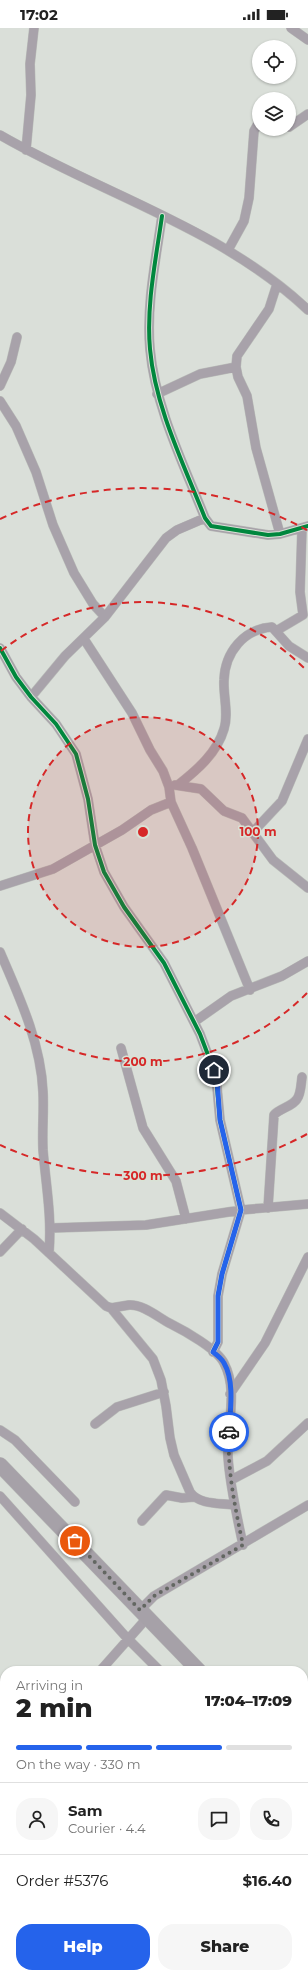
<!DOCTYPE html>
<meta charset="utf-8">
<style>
body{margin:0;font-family:Montserrat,sans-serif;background:#f6f6f6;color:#222;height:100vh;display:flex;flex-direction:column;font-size:15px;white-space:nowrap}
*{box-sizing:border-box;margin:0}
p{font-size:13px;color:#767676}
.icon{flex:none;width:22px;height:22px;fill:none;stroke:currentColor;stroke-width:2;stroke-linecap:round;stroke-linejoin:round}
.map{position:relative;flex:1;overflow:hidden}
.side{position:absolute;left:0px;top:1638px;width:308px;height:312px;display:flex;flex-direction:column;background:#fff;border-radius:16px 16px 0 0;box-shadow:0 1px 3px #0004}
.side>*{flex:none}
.buttons{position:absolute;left:252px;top:12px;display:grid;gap:8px}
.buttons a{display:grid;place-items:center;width:44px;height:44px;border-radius:50%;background:#fff;box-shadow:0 1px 3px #0004;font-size:20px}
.pin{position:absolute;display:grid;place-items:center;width:34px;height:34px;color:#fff;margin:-17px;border:2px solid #fff;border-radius:50%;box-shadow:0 1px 4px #0007}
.courier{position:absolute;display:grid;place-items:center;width:40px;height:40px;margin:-20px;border:3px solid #2563eb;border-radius:50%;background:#fff;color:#222;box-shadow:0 1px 5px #0007}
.headline em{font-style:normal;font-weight:800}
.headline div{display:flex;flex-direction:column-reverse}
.headline{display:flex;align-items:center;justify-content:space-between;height:68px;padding:0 16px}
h1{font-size:26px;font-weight:800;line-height:30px}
.bar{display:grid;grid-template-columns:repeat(4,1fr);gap:6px 4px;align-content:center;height:48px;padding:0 16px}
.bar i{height:5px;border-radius:3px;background:#e0e0e0}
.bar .on{background:#2563eb}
.bar p{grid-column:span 4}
.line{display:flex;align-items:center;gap:10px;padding:0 16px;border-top:1px solid #e0e0e0}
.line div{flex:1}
.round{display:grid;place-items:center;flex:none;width:42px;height:42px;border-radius:16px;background:#f6f6f6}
.action{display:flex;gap:8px;margin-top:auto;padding:8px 16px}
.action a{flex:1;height:46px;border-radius:16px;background:#2563eb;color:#fff;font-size:16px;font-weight:800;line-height:46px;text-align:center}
.action a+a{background:#f6f6f6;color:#222}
.status{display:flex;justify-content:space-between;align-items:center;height:28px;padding:0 20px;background:#fff;direction:ltr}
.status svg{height:11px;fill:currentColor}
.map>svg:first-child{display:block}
</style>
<div class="status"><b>17:02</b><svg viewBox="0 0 49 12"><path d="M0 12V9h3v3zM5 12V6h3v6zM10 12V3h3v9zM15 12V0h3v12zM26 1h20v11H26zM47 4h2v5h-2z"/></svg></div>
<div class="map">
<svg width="308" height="1950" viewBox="0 0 308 1950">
<rect width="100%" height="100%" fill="#dadfd9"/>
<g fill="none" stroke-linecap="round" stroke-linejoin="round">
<g stroke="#babdb9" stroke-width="10">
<path id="minor" d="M291 0 308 12
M289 99 308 86
M0 107C102 166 221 200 308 282
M26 122 31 67 30 36 34 0
M162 188C156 231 146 277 150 321 155 379 184 437 205 490L211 498 268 507 280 506 308 498
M228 222 244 193 249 170 254 103 259 94
M236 339 238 349 247 368 256 420 280 506
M0 358 11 334 17 309
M157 366 200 346 236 339 237 328 269 281 277 256
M0 373 16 398 36 444 53 497 74 545 93 576 105 589
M276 603 303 587 300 564 302 500
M84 611 132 685 150 722 163 743 169 759 171 774 192 820 250 962
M0 620 16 649 31 669 56 696 76 726 88 771 95 817 104 844 124 879 164 935 200 1006 216 1048 220 1092 241 1182 222 1246 218 1268V1314L213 1324
M31 669 65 628 105 589 166 510 177 502 205 490
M175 757 201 761 224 783 242 790 273 832 308 860
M178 757C197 742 217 725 224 701 229 686 223 667 224 652 225 624 244 601 272 599L289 618 308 630
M253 804 282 773 308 711
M0 858 53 841 122 802 151 782 171 774
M0 924C19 968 41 1015 43 1064 44 1083 42 1102 43 1122 46 1158 52 1188 49 1225
M194 994 231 968 282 948 308 933
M121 1020 143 1100 176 1153 186 1191
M268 1180 274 1087C280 1080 292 1079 297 1071 301 1066 301 1056 302 1049
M0 1185 34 1211 106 1278 111 1280 153 1331 161 1352 166 1378 170 1410 174 1427 190 1464C199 1477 220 1475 234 1477
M51 1200 146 1197 241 1182 308 1176
M0 1224 22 1201
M111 1280C117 1279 123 1278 129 1277 143 1276 159 1290 171 1296 185 1303 217 1321 224 1335 239 1363 226 1400 228 1429 230 1459 237 1488 243 1517
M230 1366 265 1315 308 1229
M95 1396 117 1379 164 1364
M0 1402 15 1412 75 1474
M231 1452 267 1433 308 1395
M0 1468 127 1610 160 1643
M142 1493 166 1467 182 1470 194 1469
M140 1582 154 1568 308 1477
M100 1643 147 1590
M0 1796 5 1789
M303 1796 308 1801
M0 1857 5 1856
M0 1882 5 1888
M55 1945 59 1950
M68 1950 73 1945"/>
</g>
<g stroke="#babdb9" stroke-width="16">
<path id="trunk" d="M0 1437 199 1643
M303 1750 308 1755"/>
</g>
<use href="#minor" stroke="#a8a2aa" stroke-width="9"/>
<use href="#trunk" stroke="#a6a1a8" stroke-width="15"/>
<g stroke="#d9e2d6" stroke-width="6">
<path id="cycleway" d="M162 188C156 231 146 277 150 321 155 379 184 437 205 490L211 498 268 507 280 506 308 498
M0 620 16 649 31 669 56 696 76 726 88 771 95 817 104 844 124 879 164 935 200 1006 216 1048 220 1092 241 1182 222 1246 218 1268V1314L213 1324"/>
</g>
<use href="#cycleway" stroke="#00873e" stroke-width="4"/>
</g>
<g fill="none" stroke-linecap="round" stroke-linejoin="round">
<path stroke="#636762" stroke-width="4" stroke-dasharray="0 7.2" d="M75 1513 140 1582 154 1568 243 1517C235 1479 227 1442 229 1404"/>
<path stroke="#2563eb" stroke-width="5" d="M214 1042 217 1052 220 1092 241 1182 222 1246 218 1268V1314L213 1324C217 1327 222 1331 224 1335 235 1354 230 1383 229 1404"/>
</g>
<circle cx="143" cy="804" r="115" fill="#d62828" fill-opacity=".12"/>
<g fill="none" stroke="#d62828" stroke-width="2" stroke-dasharray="7 5">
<circle cx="143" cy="804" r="115"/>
<path d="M307 965A230 230 0 0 1 1 985M1 623A230 230 0 0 1 307 643"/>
<path d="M307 1106A344 344 0 0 1 0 1117M0 491A344 344 0 0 1 307 502"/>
</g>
<circle cx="143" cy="804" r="6" fill="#d62828" stroke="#d9e2d6" stroke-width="2"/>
<g font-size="12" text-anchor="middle" font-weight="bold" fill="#d62828" stroke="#d9e2d6" stroke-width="3" stroke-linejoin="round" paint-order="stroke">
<text x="258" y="808">100 m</text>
<text x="143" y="1038">200 m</text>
<text x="143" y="1152">300 m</text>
</g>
</svg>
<div class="buttons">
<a><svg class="icon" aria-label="locate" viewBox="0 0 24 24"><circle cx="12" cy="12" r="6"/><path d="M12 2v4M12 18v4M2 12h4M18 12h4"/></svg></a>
<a><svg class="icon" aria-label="layers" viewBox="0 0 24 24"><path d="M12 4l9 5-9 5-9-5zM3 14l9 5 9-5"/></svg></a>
</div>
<div class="pin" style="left:75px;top:1513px;background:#ea580c"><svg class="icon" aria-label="bag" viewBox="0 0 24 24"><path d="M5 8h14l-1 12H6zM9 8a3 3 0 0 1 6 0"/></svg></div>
<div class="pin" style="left:214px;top:1042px;background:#1f2937"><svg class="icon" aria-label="home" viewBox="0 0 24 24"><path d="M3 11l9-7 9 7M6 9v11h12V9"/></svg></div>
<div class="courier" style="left:229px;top:1404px"><svg class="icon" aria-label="car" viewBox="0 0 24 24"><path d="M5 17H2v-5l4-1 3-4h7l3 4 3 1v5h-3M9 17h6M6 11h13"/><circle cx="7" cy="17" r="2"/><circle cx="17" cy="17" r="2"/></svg></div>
<section class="side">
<div class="headline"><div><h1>2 min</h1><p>Arriving in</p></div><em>17:04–17:09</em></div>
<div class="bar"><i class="on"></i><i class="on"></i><i class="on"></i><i></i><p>On the way · 330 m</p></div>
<div class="line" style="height:72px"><a class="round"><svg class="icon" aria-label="person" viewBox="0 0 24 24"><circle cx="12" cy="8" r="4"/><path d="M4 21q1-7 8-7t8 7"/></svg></a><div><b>Sam</b><p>Courier · 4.4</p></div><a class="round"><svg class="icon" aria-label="chat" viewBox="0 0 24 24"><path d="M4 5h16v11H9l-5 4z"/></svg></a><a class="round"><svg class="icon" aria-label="phone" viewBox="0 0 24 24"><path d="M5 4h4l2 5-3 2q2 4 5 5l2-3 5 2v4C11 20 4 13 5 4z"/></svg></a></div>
<div class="line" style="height:52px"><div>Order #5376</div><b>$16.40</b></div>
<div class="action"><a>Help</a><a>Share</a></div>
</section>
</div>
